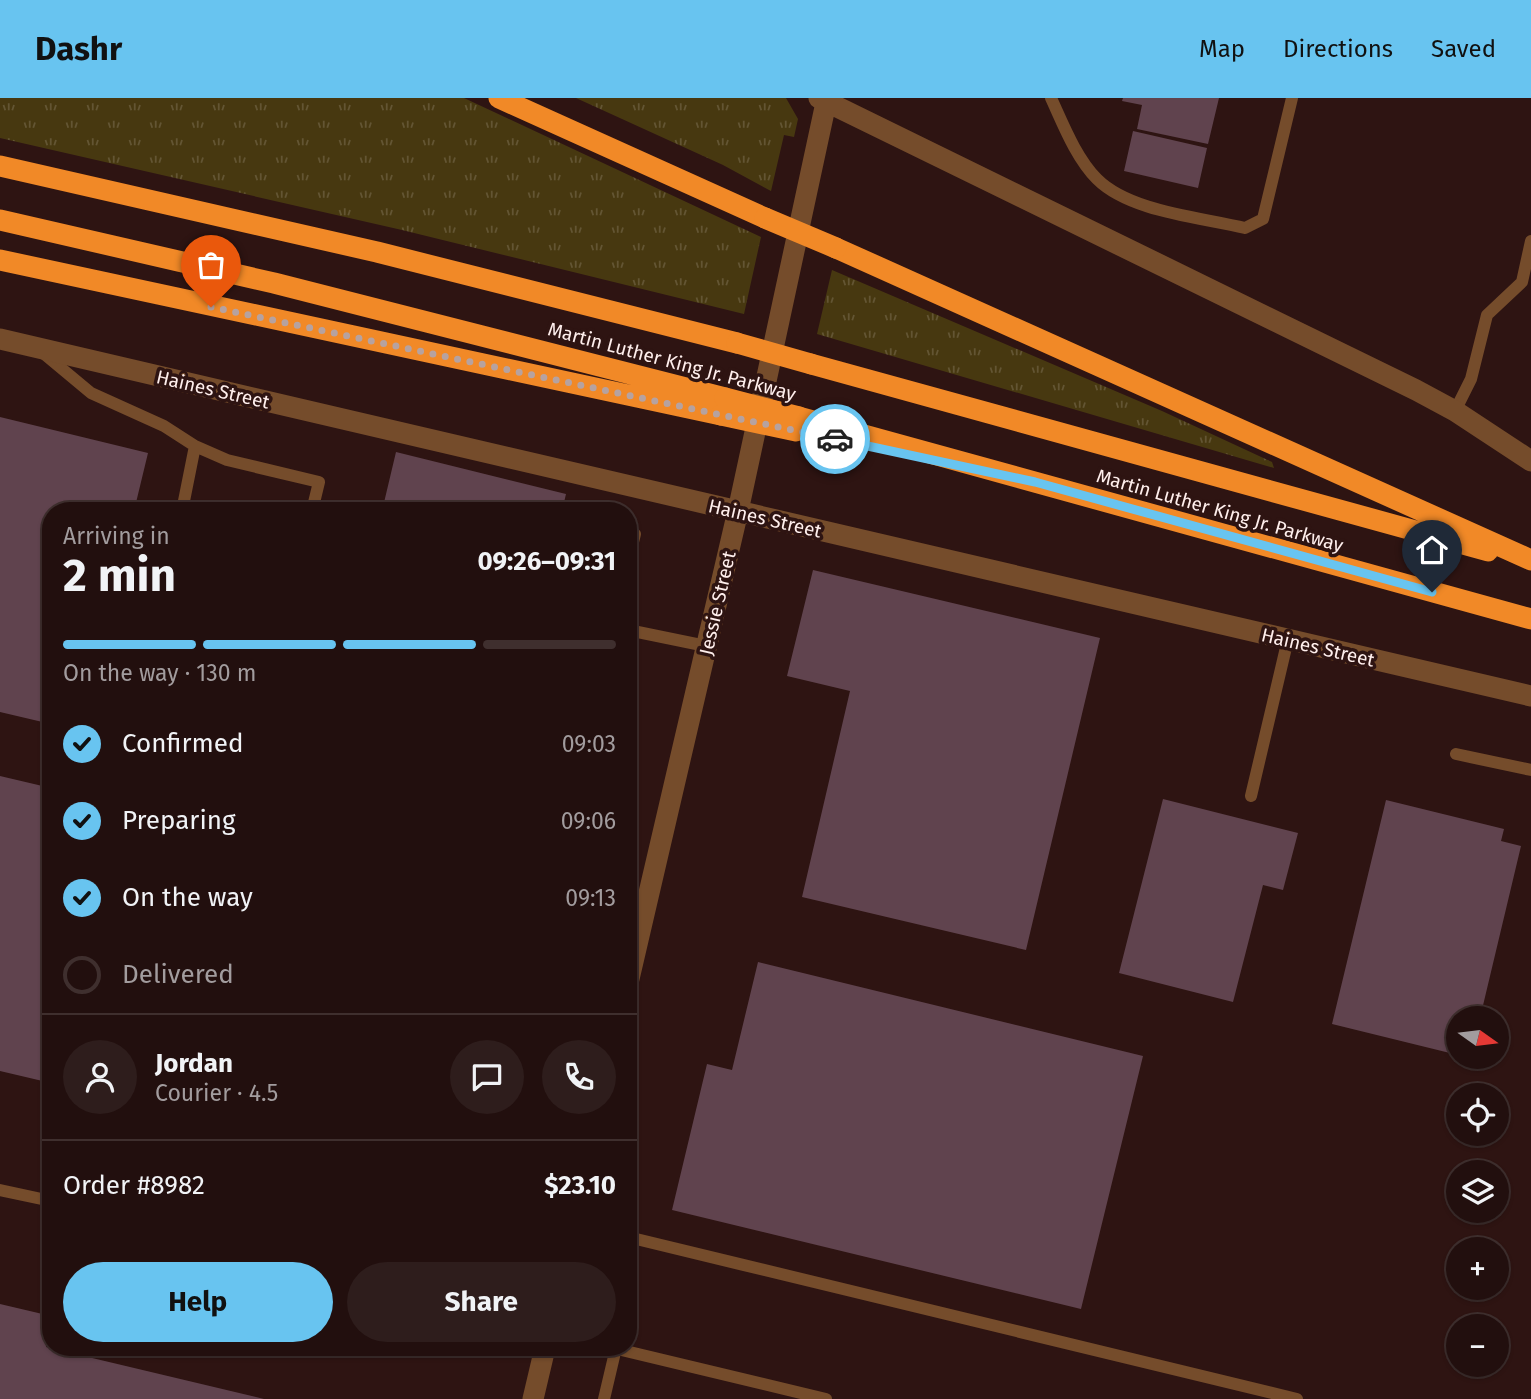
<!DOCTYPE html>
<meta charset="utf-8">
<style>
body{margin:0;font-family:"Fira Sans",sans-serif;background:#2e1d1c;color:#f1f3f6;height:100vh;display:flex;flex-direction:column;font-size:26px;white-space:nowrap}
*{box-sizing:border-box;margin:0}
p{font-size:23px;color:#a29c9e}
.icon{flex:none;width:38px;height:38px;fill:none;stroke:currentColor;stroke-width:2;stroke-linecap:round;stroke-linejoin:round}
.map{position:relative;flex:1;overflow:hidden}
.side{position:absolute;left:42px;top:404px;width:595px;height:854px;display:flex;flex-direction:column;background:#220f0e;border-radius:28px;box-shadow:0 2px 5px #0004,0 0 0 2px #3f2f2e}
.side>*{flex:none}
.needle{width:46px;rotate:104deg}
.tools{position:absolute;left:1446px;top:908px;display:grid;gap:14px}
.tools a{display:grid;place-items:center;width:63px;height:63px;border-radius:50%;background:#220f0e;box-shadow:0 2px 5px #0004,0 0 0 2px #3f2f2e;font-size:35px}
.pin{position:absolute;display:grid;place-items:center;width:60px;height:60px;color:#fff;margin:-72px -30px;border-radius:50% 50% 50% 0;rotate:-45deg;box-shadow:0 0 7px #0007}
.pin .icon{rotate:45deg}
.courier{position:absolute;display:grid;place-items:center;width:70px;height:70px;margin:-35px;border:5px solid #68c4f0;border-radius:50%;background:#fff;color:#222;box-shadow:0 2px 9px #0007}
.overview em{font-style:normal;font-weight:700}
.overview div{display:flex;flex-direction:column-reverse}
.overview{display:flex;align-items:center;justify-content:space-between;height:119px;padding:0 21px}
h1{font-size:46px;font-weight:700;line-height:52px}
.bar{display:grid;grid-template-columns:repeat(4,1fr);gap:10px 7px;align-content:center;height:84px;padding:0 21px}
.bar i{height:9px;border-radius:5px;background:#3f2f2e}
.bar .selected{background:#68c4f0}
.bar p{grid-column:span 4}
.line{display:flex;align-items:center;gap:18px;padding:0 21px;border-top:2px solid #3f2f2e}
.line div{flex:1}
.round{display:grid;place-items:center;flex:none;width:74px;height:74px;border-radius:37px;background:#2e1d1c}
ol{padding:0 21px;list-style:none}
li{display:flex;align-items:center;gap:21px;height:77px}
li p{margin-inline-start:auto}
li .icon{padding:7px;border-radius:50%;background:#68c4f0;color:#111;stroke-width:4}
li:last-child{color:#a29c9e}
li i{width:38px;height:38px;border:4px solid #3f2f2e;border-radius:50%}
.cta{display:flex;gap:14px;margin-top:auto;padding:14px 21px}
.cta a{flex:1;height:80px;border-radius:42px;background:#68c4f0;color:#111;font-size:28px;font-weight:700;line-height:80px;text-align:center}
.cta a+a{background:#2e1d1c;color:#f1f3f6}
header{display:flex;align-items:center;gap:42px;box-sizing:border-box;height:98px;padding:0 35px;background:#68c4f0;color:#111}
header strong{font-size:33px}
nav{display:flex;gap:38px;margin-inline-start:auto;font-size:24px}
.map>svg:first-child{display:block}
</style>
<header>
<strong>Dashr</strong>
<nav><a>Map</a><a>Directions</a><a>Saved</a></nav>
</header>
<div class="map">
<svg width="1531" height="1301" viewBox="0 0 1531 1301">
<defs>
<pattern id="grass-tufts" width="24" height="20" patternUnits="userSpaceOnUse" patternTransform="scale(1.75)"><rect width="24" height="20" fill="#473810"/><path d="M3 7l-1-3M5 7V3M7 7l1-3M15 17l-1-3M17 17v-4M19 17l1-3" fill="none" stroke="#635533"/></pattern>
</defs>
<rect width="100%" height="100%" fill="#2e1412"/>
<path fill="url(#grass-tufts)" d="M0 0H464L761 139 744 216 402 132 0 40Z
M576 0H786L798 21 794 39 784 37 771 93 723 67Z
M832 172 1162 313 1272 364 1274 370 817 236Z"/>
<path fill="#60434e" d="M1123 0H1219L1208 46 1137 31 1142 7 1122 3Z
M1133 33 1207 50 1198 90 1124 73Z
M0 319 148 355 134 413H51V626L0 614Z
M396 354 566 396 562 413H382Z
M813 472 1100 540 1026 852 802 799 850 593 787 578Z
M0 678 51 690V985L0 973Z
M1163 701 1298 735 1283 792 1263 787 1233 904 1119 875Z
M1386 702 1504 731 1501 743 1521 748 1480 920H1458V957L1332 926Z
M758 864 1143 958 1081 1211 672 1112 707 966 732 972Z
M0 1206 51 1218 46 1249 264 1301H0Z"/>
<g fill="none" stroke-linecap="round" stroke-linejoin="round">
<path stroke="#754c2b" stroke-width="12" d="M1051 0C1063 26 1076 60 1097 81 1130 114 1200 119 1245 130L1263 121 1292 0
M43 255 91 295 164 328 195 348 227 362 319 384 312 413
M1455 313 1471 281 1487 217 1522 184 1531 143
M182 413 195 348
M628 464 635 436
M628 532 706 548
M1456 656 1531 672
M1251 698 1288 541
M0 1092 51 1103
M628 1139 1297 1301
M613 1250 826 1301
M604 1301 616 1250"/>
<path stroke="#754c2b" stroke-width="21" d="M819 0 1416 292 1455 313 1531 363
M0 241 1531 598
M628 885 738 413 827 0
M533 1301 545 1250"/>
<path stroke="#f18927" stroke-width="21" d="M499 0 765 120
M0 68 377 154 737 245
M0 122 274 185 725 300
M836 150 1531 462
M0 162 721 317
M811 266 1488 453
M799 319 1531 521"/>
<path stroke="#f18927" stroke-width="21" d="M765 120 836 150
M737 245 811 266
M725 300 799 319
M721 317 796 333"/>
</g>
<g fill="none" stroke-linecap="round" stroke-linejoin="round">
<path stroke="#b6a2a0" stroke-width="7" stroke-dasharray="0 12.6" d="M211 209 835 341"/>
<path stroke="#68c4f0" stroke-width="9" d="M835 341 1035 384 1432 494"/>
</g>
<g text-anchor="middle" stroke-width="7" stroke-linejoin="round" paint-order="stroke">
<g font-size="19" fill="#ffefed" stroke="#2e1412">
<text transform="translate(672 263) rotate(15)" y="7">Martin Luther King Jr. Parkway</text>
<text transform="translate(213 291) rotate(13)" y="7">Haines Street</text>
<text transform="translate(1220 412) rotate(16)" y="7">Martin Luther King Jr. Parkway</text>
<text transform="translate(765 420) rotate(13)" y="7">Haines Street</text>
<text transform="translate(717 505) rotate(-77)" y="7">Jessie Street</text>
<text transform="translate(1318 549) rotate(13)" y="7">Haines Street</text>
</g>
</g>
</svg>
<div class="tools">
<a><svg class="needle" viewBox="-14 -14 28 28"><path d="M0-13l5 13h-10z" fill="#e53935"/><path d="M0 13l5-13h-10z" fill="#a29c9e"/></svg></a>
<a><svg class="icon" aria-label="locate" viewBox="0 0 24 24"><circle cx="12" cy="12" r="6"/><path d="M12 2v4M12 18v4M2 12h4M18 12h4"/></svg></a>
<a><svg class="icon" aria-label="layers" viewBox="0 0 24 24"><path d="M12 4l9 5-9 5-9-5zM3 14l9 5 9-5"/></svg></a>
<a>+</a>
<a>−</a>
</div>
<div class="pin" style="left:211px;top:209px;background:#ea580c"><svg class="icon" aria-label="bag" viewBox="0 0 24 24"><path d="M5 8h14l-1 12H6zM9 8a3 3 0 0 1 6 0"/></svg></div>
<div class="pin" style="left:1432px;top:494px;background:#1f2937"><svg class="icon" aria-label="home" viewBox="0 0 24 24"><path d="M3 11l9-7 9 7M6 9v11h12V9"/></svg></div>
<div class="courier" style="left:835px;top:341px"><svg class="icon" aria-label="car" viewBox="0 0 24 24"><path d="M5 17H2v-5l4-1 3-4h7l3 4 3 1v5h-3M9 17h6M6 11h13"/><circle cx="7" cy="17" r="2"/><circle cx="17" cy="17" r="2"/></svg></div>
<section class="side">
<div class="overview"><div><h1>2 min</h1><p>Arriving in</p></div><em>09:26–09:31</em></div>
<div class="bar"><i class="selected"></i><i class="selected"></i><i class="selected"></i><i></i><p>On the way · 130 m</p></div>
<ol>
<li><svg class="icon" aria-label="check" viewBox="0 0 24 24"><path d="M5 12l5 5 9-10"/></svg>Confirmed<p>09:03</p></li>
<li><svg class="icon" aria-label="check" viewBox="0 0 24 24"><path d="M5 12l5 5 9-10"/></svg>Preparing<p>09:06</p></li>
<li><svg class="icon" aria-label="check" viewBox="0 0 24 24"><path d="M5 12l5 5 9-10"/></svg>On the way<p>09:13</p></li>
<li><i></i>Delivered</li>
</ol>
<div class="line" style="height:126px"><a class="round"><svg class="icon" aria-label="person" viewBox="0 0 24 24"><circle cx="12" cy="8" r="4"/><path d="M4 21q1-7 8-7t8 7"/></svg></a><div><b>Jordan</b><p>Courier · 4.5</p></div><a class="round"><svg class="icon" aria-label="chat" viewBox="0 0 24 24"><path d="M4 5h16v11H9l-5 4z"/></svg></a><a class="round"><svg class="icon" aria-label="phone" viewBox="0 0 24 24"><path d="M5 4h4l2 5-3 2q2 4 5 5l2-3 5 2v4C11 20 4 13 5 4z"/></svg></a></div>
<div class="line" style="height:91px"><div>Order #8982</div><b>$23.10</b></div>
<div class="cta"><a>Help</a><a>Share</a></div>
</section>
</div>
